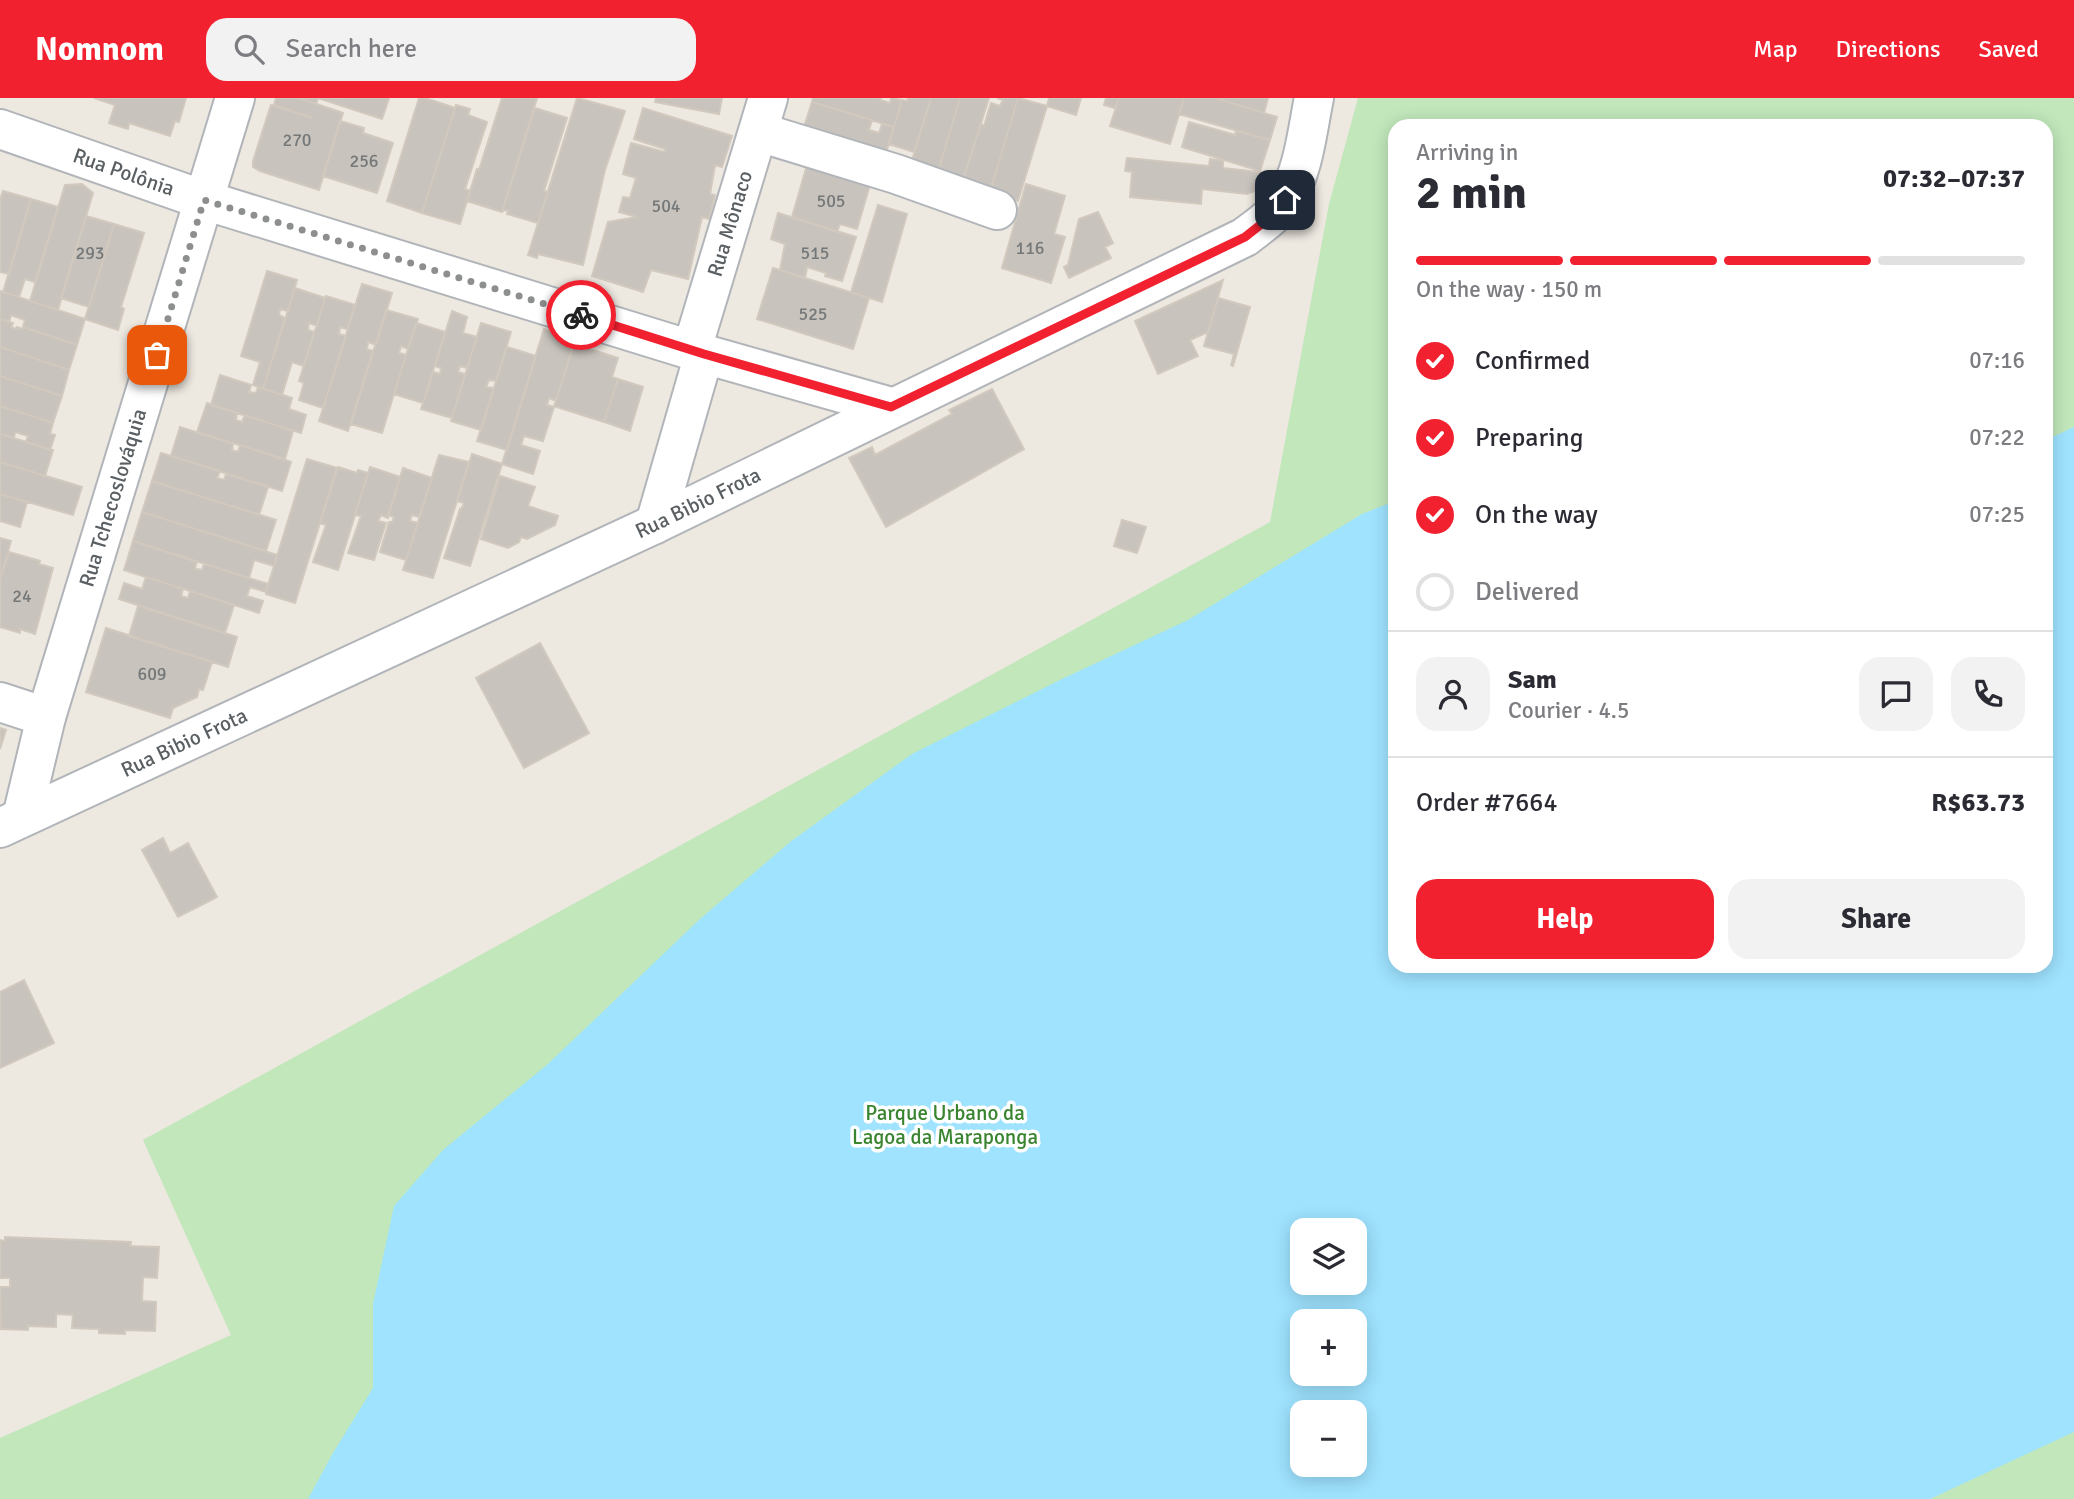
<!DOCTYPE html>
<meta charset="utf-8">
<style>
body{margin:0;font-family:Signika,sans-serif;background:#f2f2f3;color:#2b2b33;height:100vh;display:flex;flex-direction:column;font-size:26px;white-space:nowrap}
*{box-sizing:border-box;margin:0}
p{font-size:23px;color:#7c7c81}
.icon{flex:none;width:38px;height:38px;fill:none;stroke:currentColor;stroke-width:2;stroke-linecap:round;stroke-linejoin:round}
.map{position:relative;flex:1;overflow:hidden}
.panel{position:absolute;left:1388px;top:21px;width:665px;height:854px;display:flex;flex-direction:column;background:#fff;border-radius:21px;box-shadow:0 4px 18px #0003}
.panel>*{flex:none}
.fabs{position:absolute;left:1290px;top:1120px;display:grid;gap:14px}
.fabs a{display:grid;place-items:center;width:77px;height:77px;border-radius:14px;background:#fff;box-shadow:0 4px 18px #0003;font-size:35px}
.pin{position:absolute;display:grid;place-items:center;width:60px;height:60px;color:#fff;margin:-30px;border-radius:14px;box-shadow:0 4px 10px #0006}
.courier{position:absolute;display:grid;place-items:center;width:70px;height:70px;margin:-35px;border:5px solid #f22130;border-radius:50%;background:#fff;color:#222;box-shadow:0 2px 9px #0007}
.headline em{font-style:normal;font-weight:700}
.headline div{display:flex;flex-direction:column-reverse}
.headline{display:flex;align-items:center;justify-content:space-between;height:119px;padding:0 28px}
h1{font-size:46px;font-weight:700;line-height:52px}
.bar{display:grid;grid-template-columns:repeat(4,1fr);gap:10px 7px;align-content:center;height:84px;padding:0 28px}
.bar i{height:9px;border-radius:5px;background:#e1e1e2}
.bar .selected{background:#f22130}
.bar p{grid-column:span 4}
.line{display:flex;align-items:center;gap:18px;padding:0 28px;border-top:2px solid #e1e1e2}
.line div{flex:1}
.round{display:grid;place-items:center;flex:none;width:74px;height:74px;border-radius:21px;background:#f2f2f3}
ol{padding:0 28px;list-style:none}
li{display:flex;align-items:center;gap:21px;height:77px}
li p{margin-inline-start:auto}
li .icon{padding:7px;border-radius:50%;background:#f22130;color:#fff;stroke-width:4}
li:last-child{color:#7c7c81}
li i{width:38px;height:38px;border:4px solid #e1e1e2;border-radius:50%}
.action{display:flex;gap:14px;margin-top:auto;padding:14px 28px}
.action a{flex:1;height:80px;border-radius:21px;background:#f22130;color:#fff;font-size:28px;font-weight:700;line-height:80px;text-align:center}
.action a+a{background:#f2f2f3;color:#2b2b33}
header{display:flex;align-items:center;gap:42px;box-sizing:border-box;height:98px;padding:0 35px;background:#f22130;color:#fff}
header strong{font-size:33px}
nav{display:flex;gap:38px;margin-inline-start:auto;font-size:24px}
.search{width:490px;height:63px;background:#f2f2f3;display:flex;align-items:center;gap:18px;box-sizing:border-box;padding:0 24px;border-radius:21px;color:#7c7c81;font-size:26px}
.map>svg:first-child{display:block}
</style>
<header>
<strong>Nomnom</strong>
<div class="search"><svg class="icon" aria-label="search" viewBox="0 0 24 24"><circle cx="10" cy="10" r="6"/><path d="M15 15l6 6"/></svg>Search here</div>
<nav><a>Map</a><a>Directions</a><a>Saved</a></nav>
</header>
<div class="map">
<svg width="2074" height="1401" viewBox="0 0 2074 1401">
<rect width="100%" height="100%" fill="#ede8e0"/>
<path fill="#c1e7bb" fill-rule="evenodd" d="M1358 0H2074V1401H0V1340L231 1237 143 1042 1270 424 1329 106ZM1395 28H2046V868H1395ZM1302 1132H1354V1185H1302ZM1302 1223H1354V1276H1302ZM1302 1314H1354V1367H1302Z"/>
<path fill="#9fe3ff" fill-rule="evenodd" d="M2074 329V1334L1930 1401H308L333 1355 373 1290V1206L394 1108 443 1052 548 966 700 821 790 744 912 656 1062 581 1188 522 1362 416 1395 403V868H2046V342ZM1302 1132H1354V1185H1302ZM1302 1223H1354V1276H1302ZM1302 1314H1354V1367H1302Z"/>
<path fill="#c8c3bd" stroke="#d2c9be" stroke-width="2" d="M94 0H186L179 24 175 23 170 38 129 25 128 31 109 25 115 7Z
M276 0H299L343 15 319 92 260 73 253 69V63L271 7 313 20 274 7Z
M299 0H318L316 6Z
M318 0H389L382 21Z
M419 0H425L455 10 422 115 387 103Z
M502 0H537L502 114 467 103 477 71 479 72Z
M577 0 625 13 605 72 583 167 538 156 537 160 528 157Z
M656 0H722L719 16 655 4Z
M813 0H881L880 2 890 5 891 0 902 2 894 29 812 4Z
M908 0H931L914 54 889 46 902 2 907 3Z
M931 0H960L937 77 910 69Z
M960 0H989L962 85 937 77Z
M997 0H1018L990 94 962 85 981 26 984 28 991 5 1000 8 1003 2Z
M1018 0 1047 8 1018 103 990 94Z
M1049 0H1081L1076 17 1047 8Z
M1106 0H1119L1115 10 1104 7Z
M1119 0H1184L1170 46 1110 28Z
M1184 0H1215L1277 19 1270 42 1179 16Z
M1215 0H1268L1264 15Z
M812 4 872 22 869 32 879 35 882 26 894 29 884 61 802 35Z
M456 7 470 11 468 17 487 24 465 91 470 93 460 126 422 115Z
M535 10 567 20 544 93 548 94 538 125 507 116 508 113 504 112 502 114Z
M643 10 732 38 722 69 715 67 710 96 715 97 709 121 702 119 688 181 651 172 643 194 592 178 608 124 637 119 619 114 623 99 630 100 636 80 623 76 631 45 665 54V51L634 41Z
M340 23 364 30 363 35 393 45 377 95 323 78Z
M1189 24 1235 37 1236 33 1270 42 1260 73 1182 49Z
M1127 60 1209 68 1210 61 1223 63V70L1260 74 1255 93 1247 96 1202 91 1201 106 1130 99 1132 74 1125 73Z
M807 67 870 87 857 131 840 126 837 134 792 119Z
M82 86 93 95 58 212 30 203 65 87Z
M1026 86 1065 98 1054 136 1065 139 1051 185 1002 170Z
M3 93 31 101 9 176 0 174V102Z
M31 101 58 109 35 184 25 181 19 199 3 194Z
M878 107 907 116 882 204 851 194Z
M1098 114 1113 145 1105 149 1111 160 1069 180 1064 169 1068 167 1079 121Z
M778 115 856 139 842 183 825 178 826 175 807 169 805 180 780 172 785 146 771 141Z
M86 118 114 126 89 209 61 200Z
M114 126 144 135 121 209 124 211 118 232 85 221Z
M773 170 869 200 853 251 757 221Z
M267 173 297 182 288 213 280 211 279 217 285 220 263 291 253 287 260 264 241 258Z
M1223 182 1208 234 1190 242 1198 258 1158 276 1135 223Z
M362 186 392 195 376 247 368 244 367 251 373 253 348 333 319 323Z
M295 190 325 200 317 228 309 225 308 232 314 234 304 268 292 264 282 297 263 291Z
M0 193 85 221 77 247 23 229 25 222 11 217 9 224 0 221Z
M326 198 355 207 347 231 340 229 339 236 346 238 323 310 299 302 304 285 299 283Z
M1218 200 1250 209 1233 268 1231 267 1234 256 1204 248Z
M386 212 418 221 408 251 401 248 399 255 406 257 382 335 351 326Z
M452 213 467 219 463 235 477 239 467 270 460 268 458 274 465 276 452 320 421 311 433 274 440 276 441 270 435 268Z
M0 221 13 225 11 229 16 231 17 229 22 231 23 229 77 247 69 272 0 249Z
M416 225 445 234 423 305 394 296Z
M481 225 511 234 496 283 489 282 486 289 494 290 481 332 451 323Z
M544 231 575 241 556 303 549 300 547 307 554 309 543 343 524 338 521 347 540 353 533 376 502 366Z
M574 246 618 260 612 279 618 281 604 324 554 308Z
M0 249 69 272 62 298 0 278Z
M507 249 536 258 507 352 477 343Z
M220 277 251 287 249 294 256 295 258 289 292 300 289 311 306 317 301 335 211 307Z
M0 278 62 298 53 325 0 308Z
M618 281 643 289 630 333 604 324Z
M992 291 1024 351 886 429 849 360 872 349 875 357 952 316 949 312Z
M207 305 237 315 236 322 242 324 245 317 293 333 285 361 197 334Z
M0 308 53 325 50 336 55 337 50 352 26 344 28 338 15 334 14 340 0 336Z
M180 329 233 346 232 352 238 354 240 347 291 364 282 393 171 358Z
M0 336 53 352 45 378 0 364Z
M161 355 220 373 217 380 224 382 226 376 268 389 259 417 152 383Z
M472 356 502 366 470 468 444 460 460 411 461 412 464 405 457 403Z
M439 357 469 364 433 480 403 472Z
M307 361 337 370 295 505 266 496V494Z
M0 364 82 389 73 417 0 396Z
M338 369 357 375 358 372 368 375 338 472 313 464 326 427 320 425Z
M370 369 400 379 388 420 381 417 378 423 386 425 374 462 348 455 361 418 355 417Z
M403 370 432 380 419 419 412 417 410 423 418 425 406 462 380 454 389 424H392L394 419 388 417Z
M500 378 535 389 528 408 558 418 555 427 527 441 521 439 519 444 508 450 481 441Z
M152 383 276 422 266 453 142 414Z
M0 396 27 404 20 429 0 423Z
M142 414 277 457 274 468 254 462 249 480 133 443Z
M1122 422 1146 429 1137 455 1114 448Z
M0 440 11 443 0 482Z
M133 443 197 464 195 470 197 471 202 472 204 466 268 486 266 494 250 489 247 498 263 503 259 515 124 472Z
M9 454 40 463 39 466 53 470 35 536 20 531V535L0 529V482Z
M146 479 183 491 181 498 188 500 190 493 234 507 225 535 119 501 124 485 142 491Z
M138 508 237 539 228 569 129 538Z
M106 530 212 564 203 592 199 591 197 599 173 610 170 620 86 594Z
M540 545 589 635 524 670 476 580Z
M0 630 6 632 0 651Z
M163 740 170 755 188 745 217 799 178 819 142 752Z
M24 882 54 945 0 970V894Z
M5 1139 131 1144 130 1148 159 1149 157 1180 143 1179 142 1203 156 1204 155 1233 125 1232V1236L99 1235V1231L72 1230 73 1217 56 1216V1229L28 1228V1232L1 1231 0 1189H10V1180H0V1142L5 1143Z"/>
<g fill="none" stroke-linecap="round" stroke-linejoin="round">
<g stroke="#b1b5b9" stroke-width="42">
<g id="minor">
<path id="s1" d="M0 31 204 102 704 256 891 309"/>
<path d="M759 34 896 76 997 112"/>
<path id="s2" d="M692 251 768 0"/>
<path d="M655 426 704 256"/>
<path d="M0 604 46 619"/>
<path id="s3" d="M22 719 46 619 235 0"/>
<path id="s4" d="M0 730 655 426 1245 139C1259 128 1276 117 1286 101 1304 71 1307 34 1314 0"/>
</g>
</g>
<use href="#minor" stroke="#fff" stroke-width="38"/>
</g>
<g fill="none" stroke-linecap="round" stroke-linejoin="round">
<path stroke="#8d8f8e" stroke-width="7" stroke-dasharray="0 12.6" d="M157 257 204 102 581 217"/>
<path stroke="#f22130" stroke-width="9" d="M581 217 704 256 891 309 1245 139 1269 120 1285 102"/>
</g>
<g text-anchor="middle" stroke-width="7" stroke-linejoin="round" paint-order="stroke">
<g font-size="18" fill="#757879">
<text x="297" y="48">270</text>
<text x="364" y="69">256</text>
<text x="831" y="109">505</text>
<text x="666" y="114">504</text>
<text x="1030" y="156">116</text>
<text x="90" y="161">293</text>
<text x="815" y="161">515</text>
<text x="813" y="222">525</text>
<text x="22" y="504">24</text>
<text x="152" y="582">609</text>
</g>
<g font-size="21" fill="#595f62" stroke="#fff">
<text dy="7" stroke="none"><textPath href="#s1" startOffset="131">Rua Polônia</textPath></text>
<text dy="7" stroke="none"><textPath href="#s2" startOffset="131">Rua Mônaco</textPath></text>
<text dy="7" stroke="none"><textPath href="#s3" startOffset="332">Rua Tchecoslováquia</textPath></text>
<text dy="7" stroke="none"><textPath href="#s4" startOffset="770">Rua Bibio Frota</textPath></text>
<text dy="7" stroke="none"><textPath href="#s4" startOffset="203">Rua Bibio Frota</textPath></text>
</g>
<g font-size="21" fill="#38842f" stroke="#fff">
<text x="945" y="1022">Parque Urbano da<tspan x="945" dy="24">Lagoa da Maraponga</tspan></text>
</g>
</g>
</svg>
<div class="fabs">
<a><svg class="icon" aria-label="layers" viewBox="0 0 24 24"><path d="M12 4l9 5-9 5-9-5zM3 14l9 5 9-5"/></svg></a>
<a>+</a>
<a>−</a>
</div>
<div class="pin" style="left:157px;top:257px;background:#ea580c"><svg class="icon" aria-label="bag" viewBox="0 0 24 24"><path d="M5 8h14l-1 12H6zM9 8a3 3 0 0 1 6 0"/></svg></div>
<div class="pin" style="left:1285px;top:102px;background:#1f2937"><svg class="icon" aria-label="home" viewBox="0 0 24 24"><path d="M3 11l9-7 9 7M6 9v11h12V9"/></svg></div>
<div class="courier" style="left:581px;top:217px"><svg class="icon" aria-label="bike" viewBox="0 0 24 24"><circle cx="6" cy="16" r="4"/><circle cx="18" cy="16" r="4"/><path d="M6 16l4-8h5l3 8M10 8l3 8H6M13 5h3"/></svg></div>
<section class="panel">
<div class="headline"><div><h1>2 min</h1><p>Arriving in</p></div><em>07:32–07:37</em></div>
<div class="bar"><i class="selected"></i><i class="selected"></i><i class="selected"></i><i></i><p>On the way · 150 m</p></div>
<ol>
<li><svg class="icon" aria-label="check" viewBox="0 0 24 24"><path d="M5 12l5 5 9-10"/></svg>Confirmed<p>07:16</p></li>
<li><svg class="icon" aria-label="check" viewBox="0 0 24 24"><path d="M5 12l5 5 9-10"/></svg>Preparing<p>07:22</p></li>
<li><svg class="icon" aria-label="check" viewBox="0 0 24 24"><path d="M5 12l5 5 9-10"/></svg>On the way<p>07:25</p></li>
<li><i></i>Delivered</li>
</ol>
<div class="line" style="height:126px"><a class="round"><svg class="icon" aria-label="person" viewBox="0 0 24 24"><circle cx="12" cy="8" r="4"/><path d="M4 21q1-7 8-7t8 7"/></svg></a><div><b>Sam</b><p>Courier · 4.5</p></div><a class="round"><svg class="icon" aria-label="chat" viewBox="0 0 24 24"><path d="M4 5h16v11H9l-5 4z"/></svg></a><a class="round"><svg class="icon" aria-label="phone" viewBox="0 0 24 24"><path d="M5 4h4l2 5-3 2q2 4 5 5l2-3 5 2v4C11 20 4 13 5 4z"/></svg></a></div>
<div class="line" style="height:91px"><div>Order #7664</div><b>R$63.73</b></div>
<div class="action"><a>Help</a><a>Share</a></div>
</section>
</div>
